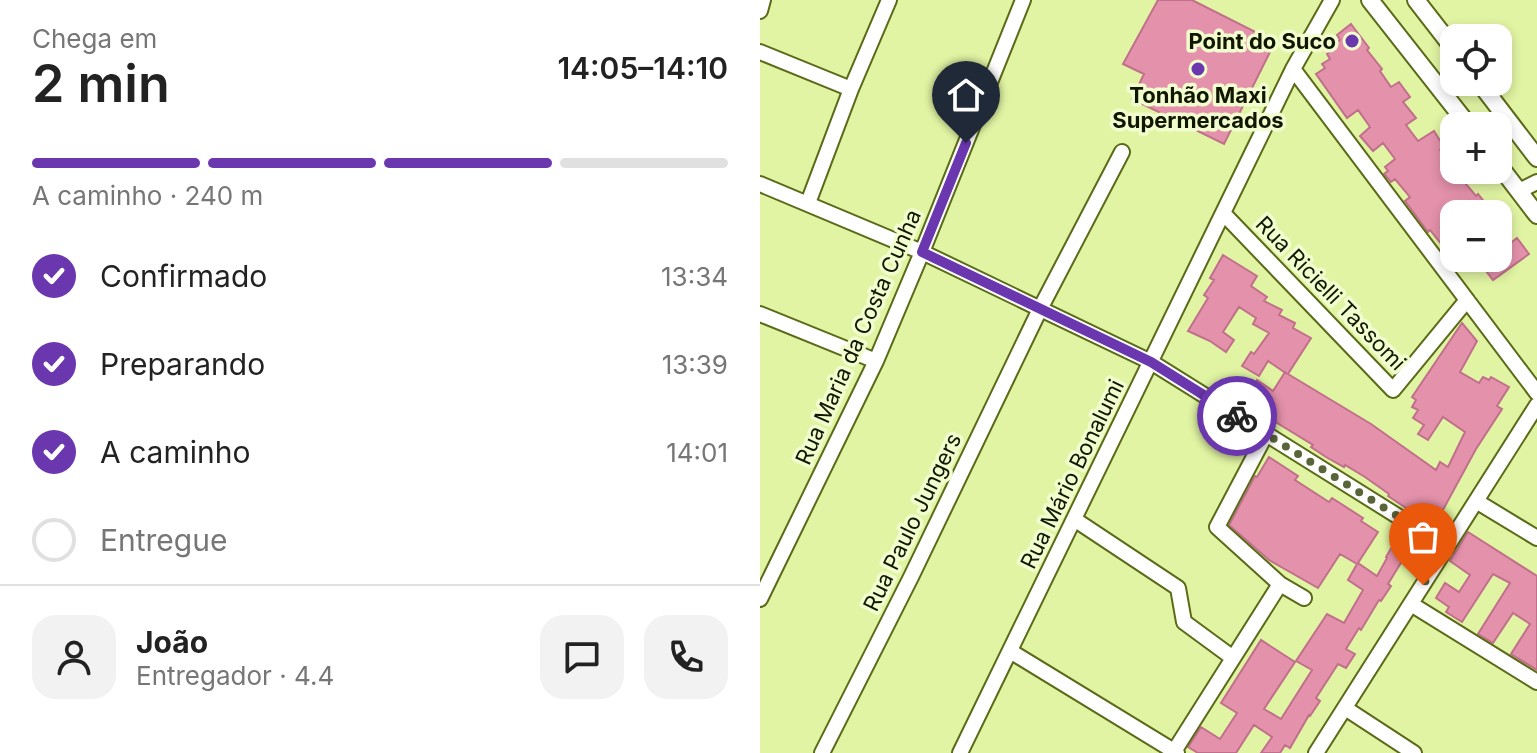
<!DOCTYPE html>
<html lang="pt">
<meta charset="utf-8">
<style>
body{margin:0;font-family:Inter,sans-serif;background:#f2f2f2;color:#222;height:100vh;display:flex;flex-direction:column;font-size:30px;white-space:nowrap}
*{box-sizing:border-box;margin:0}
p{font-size:26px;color:#767676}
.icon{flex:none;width:44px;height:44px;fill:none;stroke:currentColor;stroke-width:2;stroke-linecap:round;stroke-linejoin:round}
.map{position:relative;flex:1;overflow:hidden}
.details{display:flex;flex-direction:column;background:#fff;width:760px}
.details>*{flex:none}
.tools{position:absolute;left:680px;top:24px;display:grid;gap:16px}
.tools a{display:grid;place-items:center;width:72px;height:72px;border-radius:16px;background:#fff;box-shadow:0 4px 12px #0003;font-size:40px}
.pin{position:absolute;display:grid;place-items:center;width:68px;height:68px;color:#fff;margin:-82px -34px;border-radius:50% 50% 50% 0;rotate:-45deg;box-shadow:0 0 8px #0007}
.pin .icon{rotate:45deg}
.courier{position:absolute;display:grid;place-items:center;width:80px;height:80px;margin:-40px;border:6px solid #6b37ae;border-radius:50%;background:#fff;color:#222;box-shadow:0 2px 10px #0007}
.summary em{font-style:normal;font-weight:600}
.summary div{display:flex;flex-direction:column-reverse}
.summary{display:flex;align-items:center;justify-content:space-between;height:136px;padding:0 32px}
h1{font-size:52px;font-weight:600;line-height:60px}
.bar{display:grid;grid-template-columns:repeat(4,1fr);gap:12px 8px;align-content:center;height:96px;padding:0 32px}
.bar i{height:10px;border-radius:6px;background:#e0e0e0}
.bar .current{background:#6b37ae}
.bar p{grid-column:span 4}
.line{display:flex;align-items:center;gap:20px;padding:0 32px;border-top:2px solid #e0e0e0}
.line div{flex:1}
.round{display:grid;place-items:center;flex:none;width:84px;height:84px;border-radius:24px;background:#f2f2f2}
ol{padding:0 32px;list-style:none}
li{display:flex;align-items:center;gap:24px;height:88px}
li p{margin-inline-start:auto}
li .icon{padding:8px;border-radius:50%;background:#6b37ae;color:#fff;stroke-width:4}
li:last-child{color:#767676}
li i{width:44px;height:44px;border:4px solid #e0e0e0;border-radius:50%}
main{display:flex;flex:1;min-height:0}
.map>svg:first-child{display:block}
</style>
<main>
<section class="details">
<div class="summary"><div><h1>2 min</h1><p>Chega em</p></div><em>14:05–14:10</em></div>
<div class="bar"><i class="current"></i><i class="current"></i><i class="current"></i><i></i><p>A caminho · 240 m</p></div>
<ol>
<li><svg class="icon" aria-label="check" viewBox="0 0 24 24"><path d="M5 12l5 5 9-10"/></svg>Confirmado<p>13:34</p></li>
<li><svg class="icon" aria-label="check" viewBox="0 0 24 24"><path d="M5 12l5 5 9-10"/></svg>Preparando<p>13:39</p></li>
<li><svg class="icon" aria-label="check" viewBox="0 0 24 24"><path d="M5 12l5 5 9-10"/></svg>A caminho<p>14:01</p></li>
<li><i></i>Entregue</li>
</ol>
<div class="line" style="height:144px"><a class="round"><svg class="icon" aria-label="person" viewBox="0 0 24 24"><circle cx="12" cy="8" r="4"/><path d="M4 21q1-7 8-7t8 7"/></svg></a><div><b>João</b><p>Entregador · 4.4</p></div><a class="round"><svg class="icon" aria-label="chat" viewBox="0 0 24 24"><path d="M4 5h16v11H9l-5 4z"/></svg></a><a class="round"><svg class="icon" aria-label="phone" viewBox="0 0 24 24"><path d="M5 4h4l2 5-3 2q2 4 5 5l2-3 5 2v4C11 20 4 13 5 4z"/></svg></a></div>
</section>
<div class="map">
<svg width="777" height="753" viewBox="0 0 777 753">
<rect width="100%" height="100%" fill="#e1f4a3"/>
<path fill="#e491ab" stroke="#c0708a" stroke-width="2" d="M398 0H432L515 42 464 144 372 99 384 74 363 64Z
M591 24 609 48 607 50 622 69 620 71 631 87 639 82 650 97 643 102 656 118 646 125 658 141 674 131 684 147 680 150 694 170 716 196 718 194 734 214H694V260L670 230 668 232 645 201 650 197 635 179 631 182 624 174 628 171 625 167 635 159 623 143 613 151 600 136 610 127 598 110 587 118 556 74 565 68 562 64 570 59 567 54 575 48 573 45 580 40 577 35Z
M757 238 769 254 733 280 716 258H738V253Z
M463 255 497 276 491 286 507 297 504 301 522 310 519 315 535 323 533 328 551 338 528 374 611 424 676 470 680 462 688 467 705 432 683 417 668 440 658 434 664 425 653 418 658 410 652 407 656 400 652 397 702 323 717 341 700 372 719 383 723 377 729 380 731 377 749 387 737 406 742 409 716 449 684 508 671 525 648 511 649 510 628 496 629 494 605 477 585 465 584 467 566 457 551 447 553 445 483 402 497 380 513 391 525 372 527 374 508 361 499 376 482 366 491 352 494 354 509 333 493 324 496 318 479 307 463 332 474 340 466 352 450 341 428 331 448 298 444 295 454 280 450 278Z
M509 457 538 476 535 480 569 502 572 498 603 518 601 521 618 532 598 563 617 576 627 558 626 557 636 540 650 548 628 584 631 586 621 601 619 600 601 630 599 628 586 649 595 654 586 668 578 664 556 698 560 701 550 716 549 715 530 748 525 745 520 753H501L512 737 494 725 476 753H438L428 747 441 727 460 739 477 713 461 703 501 640 535 662 504 709 521 719 552 670 536 661 567 614 584 623 603 590 588 580 597 564 580 554 558 588 509 560 469 525 495 476 497 477Z
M708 532 777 576V670L751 654 770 624 753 613 733 643 718 634 750 583 733 574 702 622 686 612 689 607 676 598 685 583 699 592 710 575 690 561Z"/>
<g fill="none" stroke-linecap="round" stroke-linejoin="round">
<g stroke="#5b6a18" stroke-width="18">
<path id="minor" d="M0 11 3 0
M0 52 91 89
M533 69 777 393
M0 184 162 252 391 362 687 547
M759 191 777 182
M48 203 91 89 129 0
M463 213 633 390 707 300
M0 314 116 361
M506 434 457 527 520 584 544 598
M716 501 777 538
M314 519 418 588 424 622 473 658
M0 599 116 361 162 252 263 0
M651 604 777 682
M250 651 417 753
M585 708 654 753
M62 753 151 577 280 309 362 152
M200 753 533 69 572 0
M413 753 520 584
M556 753 777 405"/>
</g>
<g stroke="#5b6a18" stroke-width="20">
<path id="major" d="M610 0 709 126
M656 0 694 49
M719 82 777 158
M738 164 777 215"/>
</g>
<use href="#minor" stroke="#fff" stroke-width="14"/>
<use href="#major" stroke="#fff" stroke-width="16"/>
</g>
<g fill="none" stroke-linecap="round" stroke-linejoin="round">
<path stroke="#5a6439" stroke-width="8" stroke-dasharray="0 14.4" d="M477 416 687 547 663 585"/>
<path stroke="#6b37ae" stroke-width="10" d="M206 143 162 252 391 362 477 416"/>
</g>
<g fill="#6b37ae" stroke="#f1fdce" stroke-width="3">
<circle cx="592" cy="41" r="8"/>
<circle cx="438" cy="69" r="8"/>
</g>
<g text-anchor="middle" stroke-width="7" stroke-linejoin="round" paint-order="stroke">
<g font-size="22" font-weight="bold" fill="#111600" stroke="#f1fdce" text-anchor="end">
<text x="576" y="49">Point do Suco</text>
<text x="438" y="103" text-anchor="middle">Tonhão Maxi<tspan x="438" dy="25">Supermercados</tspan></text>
</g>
<g font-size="22" fill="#111600" stroke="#f1fdce">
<text transform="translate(571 293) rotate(46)" y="8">Rua Ricielli Tassomi</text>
<text transform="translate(98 337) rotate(-66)" y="8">Rua Maria da Costa Cunha</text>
<text transform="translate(312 474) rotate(-64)" y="8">Rua Mário Bonalumi</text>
<text transform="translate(152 522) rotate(-64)" y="8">Rua Paulo Jungers</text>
</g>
</g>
</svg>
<div class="tools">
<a><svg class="icon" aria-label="locate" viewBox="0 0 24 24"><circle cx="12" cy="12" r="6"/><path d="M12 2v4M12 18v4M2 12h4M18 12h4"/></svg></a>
<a>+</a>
<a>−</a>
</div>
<div class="pin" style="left:663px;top:585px;background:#ea580c"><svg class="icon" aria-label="bag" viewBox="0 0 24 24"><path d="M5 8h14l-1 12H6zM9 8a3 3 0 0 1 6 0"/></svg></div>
<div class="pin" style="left:206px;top:143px;background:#1f2937"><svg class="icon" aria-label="home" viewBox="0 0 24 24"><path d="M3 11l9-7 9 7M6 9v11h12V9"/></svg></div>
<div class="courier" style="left:477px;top:416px"><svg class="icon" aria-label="bike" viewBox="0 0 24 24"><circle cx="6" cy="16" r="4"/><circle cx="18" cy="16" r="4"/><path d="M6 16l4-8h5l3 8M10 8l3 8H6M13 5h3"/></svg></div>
</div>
</main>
